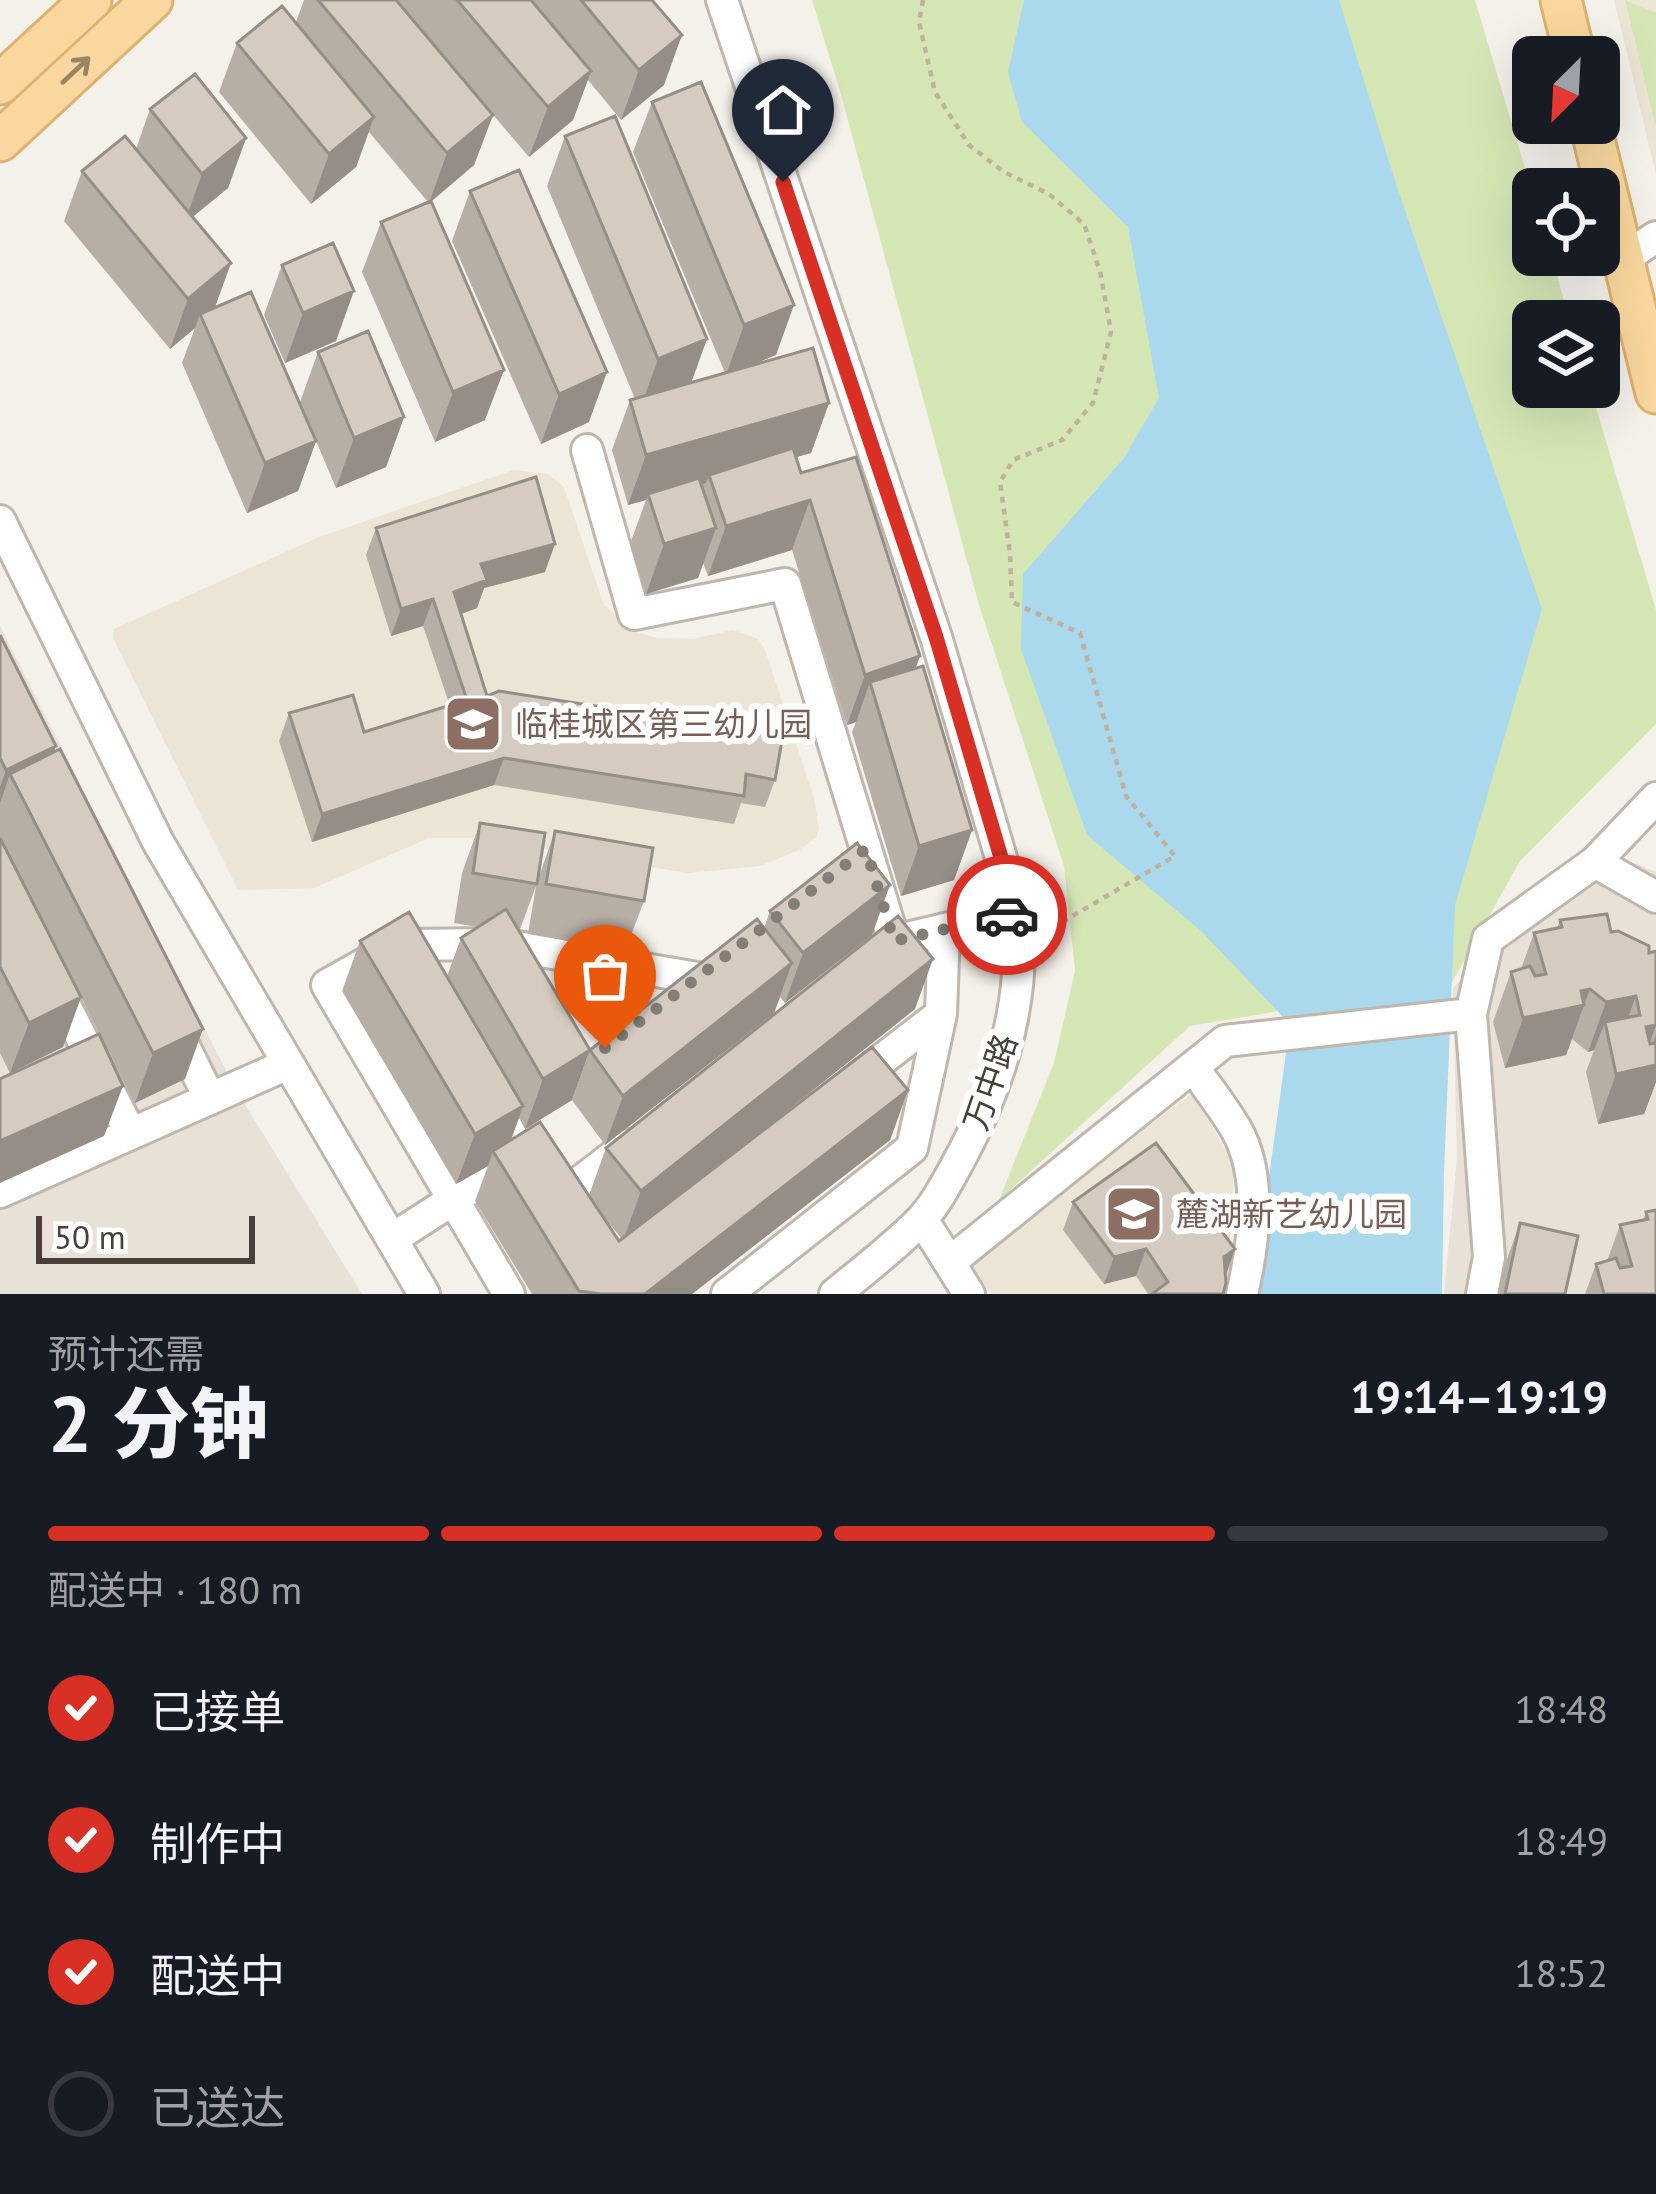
<!DOCTYPE html>
<html lang="zh">
<meta charset="utf-8">
<style>
body{margin:0;font-family:"PT Sans","Noto Sans SC",sans-serif;background:#20242c;color:#f1f3f6;height:100vh;display:flex;flex-direction:column;font-size:45px;white-space:nowrap}
*{box-sizing:border-box;margin:0}
p{font-size:39px;color:#9ea1a6}
.icon{flex:none;width:66px;height:66px;fill:none;stroke:currentColor;stroke-width:2;stroke-linecap:round;stroke-linejoin:round}
.map{position:relative;height:1294px;overflow:hidden}
.panel{display:flex;flex-direction:column;background:#171b24;flex:1}
.panel>*{flex:none}
.needle{width:78px;rotate:204deg}
.tools{position:absolute;left:1512px;top:36px;display:grid;gap:24px}
.tools a{display:grid;place-items:center;width:108px;height:108px;border-radius:18px;background:#171b24;box-shadow:0 12px 48px #0002;font-size:60px}
.scale{position:absolute;left:36px;bottom:30px;width:219px;box-sizing:border-box;padding-left:12px;border:6px solid #484038;border-top:0;font-size:33px;line-height:42px;white-space:nowrap;color:#484038;-webkit-text-stroke:9px #fff;paint-order:stroke}
.pin{position:absolute;display:grid;place-items:center;width:102px;height:102px;color:#fff;margin:-123px -51px;border-radius:50% 50% 50% 0;rotate:-45deg;box-shadow:0 0 12px #0007}
.pin .icon{rotate:45deg}
.courier{position:absolute;display:grid;place-items:center;width:120px;height:120px;margin:-60px;border:9px solid #d93025;border-radius:50%;background:#fff;color:#222;box-shadow:0 3px 15px #0007}
.head em{font-style:normal;font-weight:800}
.head div{display:flex;flex-direction:column-reverse}
.head{display:flex;align-items:center;justify-content:space-between;height:204px;padding:0 48px}
h1{font-size:78px;font-weight:800;line-height:90px}
.bar{display:grid;grid-template-columns:repeat(4,1fr);gap:18px 12px;align-content:center;height:144px;padding:0 48px}
.bar i{height:15px;border-radius:9px;background:#363941}
.bar .selected{background:#d93025}
.bar p{grid-column:span 4}
ol{padding:0 48px;list-style:none}
li{display:flex;align-items:center;gap:36px;height:132px}
li p{margin-inline-start:auto}
li .icon{padding:12px;border-radius:50%;background:#d93025;color:#fff;stroke-width:4}
li:last-child{color:#9ea1a6}
li i{width:66px;height:66px;border:6px solid #363941;border-radius:50%}
.map>svg:first-child{display:block}
</style>
<div class="map">
<svg width="1656" height="1294" viewBox="0 0 1656 1294">
<rect width="100%" height="100%" fill="#f4f0ea"/>
<path fill="#e8e1d8" d="M0 626 236 1090 362 1294H0Z
M1634 863 1656 872V1294H1444L1457 1158 1453 988 1535 899Z"/>
<path fill="#ece4d5" d="M1614 0H1656V174Z
M514 470 548 474 564 487 604 605 622 621 639 633 658 638 693 639 733 630 758 639 765 650 814 798 819 829 816 838 799 850 760 866 688 873 475 838H429L314 888 238 890 113 638 114 629 319 537Z
M1192 1093 1234 1164 1227 1294H991L971 1264Z"/>
<path fill="#d5e6b5" d="M812 0H1475L1533 195V255H1551L1570 321H1533V387H1590L1656 610V724L1520 861 1452 982 1190 1026 999 1200 1054 1063 1075 971 1064 866 979 605 840 91Z
M1625 0 1656 13V127Z"/>
<path fill="#aad8ed" d="M1024 0H1339L1397 187 1542 609 1455 905 1444 1173 1442 1294H1253L1290 1024 1201 931 1087 835 1021 649 1023 574 1124 458 1159 398 1128 227 1022 122 1008 72Z"/>
<g fill="none" stroke-linecap="round" stroke-linejoin="round">
<g stroke="#bfb7ad" stroke-width="36">
<path id="minor" d="M722 0 936 637 1017 912C1027 1003 999 1089 955 1168 945 1186 934 1207 919 1222 893 1248 863 1271 835 1294
M1623 259 1656 237
M587 450 634 614 785 584 894 941
M0 521 158 842 424 1294
M1595 862 1656 798
M498 944 398 945 327 985 509 1294
M500 944 697 978
M880 952 894 941 1017 912
M54 984 131 1134
M173 1024 210 1099
M1193 1067C1207 1087 1223 1107 1236 1129 1263 1176 1254 1243 1242 1294
M853 1082 941 1014 944 929
M493 1097 558 1199 628 1145
M0 1192 288 1064
M922 1219 969 1294
M392 1239 513 1161
M950 1262 1225 1041 1471 1014
M727 1294 912 1148 941 1014
M1482 1294 1489 1257 1471 1014 1488 939 1595 862 1656 897"/>
</g>
<g stroke="#deb26e" stroke-width="45">
<path id="major" d="M1561 0 1575 57
M0 84 91 0
M1590 123 1656 393
M0 141 152 0"/>
</g>
<path stroke="#c0b19f" stroke-width="4.5" stroke-dasharray="6 6" stroke-linecap="butt" d="M923 0 919 22 935 92 969 145 1004 172 1049 194 1084 224 1100 271 1111 332 1093 403 1062 440 1013 460 1000 482 1010 554 1012 602 1080 633 1126 796 1175 856 1047 931"/>
<use href="#minor" stroke="#fff" stroke-width="30"/>
<use href="#major" stroke="#f9d79e" stroke-width="39"/>
</g>
<path fill="#b7afa5" fill-rule="evenodd" d="M304 0H652L664 85 621 120 588 80 573 120 529 157 399 4 493 115 474 165 432 201 485 420 435 442 362 272 381 222 428 202 369 132 356 167 311 204 219 92 237 43 296 22Z
M652 102 776 355 744 368 829 403 811 453 796 457 801 473 915 669 972 830 954 880 901 896 852 732 856 722 847 725 792 550 708 576 703 563 698 578 646 594 630 544 646 500 628 505 612 450 630 400 635 399 547 186 565 136 691 383 725 373 633 152Z
M150 109 246 138 228 188 192 217 215 307 300 402 318 352 404 417 386 467 336 488 316 441 298 491 247 513 182 363 195 328 170 349 64 221 82 171 136 149Z
M470 191 589 422 541 444 452 241Z
M282 265 336 341 285 363 264 315Z
M376 528 545 572 484 588 477 608 461 614 487 696 775 780 765 807 741 803 734 824 494 785 312 842 279 741 289 713 364 732 450 706 423 626 391 636 366 555Z
M0 635 54 752 185 1079 135 1103 81 997 63 1047 10 1073 0 1053Z
M480 823 538 879 555 831 644 901 625 951 528 934 536 886 519 932 572 1100 525 1129 519 1118 511 1140 589 1195 606 1148 915 1009 725 1160 908 1090 890 1140 692 1294H532L475 1201 488 1166 456 1184 342 991 360 941 447 976 461 938 478 927 454 923 462 873ZM600 1213 622 1239 619 1241Z
M770 911 872 935 785 1003 780 997 774 1013 605 1145 572 1100 590 1050 764 928Z
M1560 920 1611 932 1649 953 1656 951V1082L1644 1114 1598 1124 1586 1072 1594 1050 1588 1052 1572 1039 1566 1055 1505 1068 1493 1022 1511 972 1521 969 1534 933 1557 928Z
M1073 1202 1235 1249 1226 1276 1223 1294H1148L1136 1276 1104 1284 1063 1230Z
M1646 1212 1656 1294H1585L1596 1264 1607 1261 1620 1225 1643 1220Z
M1520 1223 1565 1294H1498L1502 1273Z"/>
<path fill="#958e86" d="M682 35 664 85 621 120 639 70Z
M591 71 573 120 529 157 548 107Z
M493 115 474 165 429 203 447 153Z
M374 117 356 167 311 204 329 154Z
M246 138 228 188 184 224 202 174Z
M231 263 213 313 200 314 195 328 170 349 188 299Z
M354 291 336 341 285 363 303 313Z
M794 305 776 355 726 375 744 325Z
M707 339 689 389 640 409 658 359Z
M504 370 485 420 435 442 453 392Z
M607 372 589 422 541 444 559 394Z
M829 403 811 453 712 481 709 475 706 483 650 499 648 494 646 500 628 505 646 455Z
M404 417 386 467 336 488 354 438Z
M316 441 298 491 247 513 265 463Z
M810 500 792 550 708 576 726 526Z
M716 528 698 578 646 594 664 544Z
M555 544 545 572 484 588 477 608 444 620 454 592 481 564Z
M433 599 423 626 391 636 401 609Z
M920 656 902 706 870 682 856 722 847 725 865 675Z
M56 746 38 795 10 774 0 803V787L6 770Z
M504 758 494 785 312 842 322 814Z
M972 830 954 880 901 896 919 846Z
M890 885 872 935 785 1003 803 953Z
M933 959 915 1009 623 1241 641 1191Z
M792 963 774 1013 605 1145 623 1096Z
M1590 989 1566 1055 1505 1068 1523 1018 1581 991Z
M1636 996 1618 1045 1605 1022 1594 1050 1588 1052 1606 1002Z
M81 997 63 1047 10 1073 29 1023Z
M1656 1025 1640 1069 1644 1068 1656 1035V1082L1644 1114 1598 1124 1616 1074 1646 1027Z
M203 1029 185 1079 135 1103 153 1053Z
M590 1050 572 1100 525 1129 543 1079Z
M123 1086 104 1136 0 1183V1141Z
M908 1090 890 1140 692 1294H645Z
M523 1106 505 1156 493 1151 488 1166 456 1184 475 1134Z
M1146 1249 1136 1276 1104 1284 1114 1257Z
M1235 1249 1225 1277 1224 1257Z"/>
<path fill="#d5cbc0" stroke="#958e86" stroke-width="3" d="M318 0H396L493 115 447 153Z
M457 0H531L591 71 548 107Z
M581 0H652L682 35 639 70Z
M282 6 374 117 329 154 237 43Z
M195 74 246 138 202 174 150 109Z
M701 82 794 305 744 325 652 102Z
M615 116 707 339 658 359 565 136Z
M125 136 231 263 188 299 82 171Z
M519 170 607 372 559 394 470 191Z
M431 201 504 370 453 392 381 222Z
M333 243 354 291 303 313 282 265Z
M251 292 316 441 265 463 200 314Z
M368 331 404 417 354 438 318 352Z
M813 348 829 403 646 455 630 400Z
M793 448 801 473 856 457 920 656 865 675 810 500 726 526 709 475Z
M536 477 555 544 481 564 487 580 454 592 487 696 499 691 783 735 775 780 746 774 744 796 504 758 322 814 289 713 353 695 364 732 467 700 433 599 401 609 376 528Z
M699 478 716 528 664 544 648 494Z
M0 635 56 746 6 770 0 758Z
M923 666 972 830 919 846 870 682Z
M60 749 203 1029 153 1053 10 774Z
M480 823 545 833 537 884 473 873Z
M555 831 653 848 644 901 546 884Z
M0 838 81 997 29 1023 0 967Z
M857 843 890 885 803 953 770 911Z
M506 909 590 1050 543 1079 461 938Z
M409 912 523 1106 475 1134 360 941Z
M1607 914 1611 932 1618 931 1649 946V953L1656 951V1025L1646 1027 1650 1044 1656 1043V1065L1616 1074 1605 1022 1640 1015 1636 996 1606 1002 1590 989 1581 991 1584 1005 1523 1018 1511 972 1530 966 1535 976 1546 974 1534 933 1562 927 1560 920Z
M898 916 933 959 641 1191 606 1148Z
M757 919 792 963 623 1096 590 1050Z
M99 1034 123 1086 0 1141V1079Z
M872 1047 908 1090 645 1294H601L579 1291 493 1151 540 1122 619 1241Z
M1156 1143 1235 1249 1224 1257 1226 1283 1223 1294H1152L1168 1282 1146 1249 1114 1257 1073 1202Z
M1656 1210V1294H1604L1596 1264 1616 1258 1620 1268 1632 1266 1620 1225 1648 1219 1646 1212Z
M1520 1223 1578 1236 1565 1294H1505Z"/>
<defs><path id="oneway-shaft" d="M-6 0H5M1.5-3L5.5 0L1.5 3" fill="none" stroke-width="1.6" stroke-linecap="round" stroke-linejoin="round" transform="scale(3)"/></defs>
<use stroke="#988466" href="#oneway-shaft" transform="translate(76 70) rotate(-43)"/>
<g fill="none" stroke-linecap="round" stroke-linejoin="round">
<path stroke="#847e76" stroke-width="12" stroke-dasharray="0 21.6" d="M605 1048 866 849 894 941 1007 915"/>
<path stroke="#d93025" stroke-width="15" d="M783 182 936 637 1017 912 1007 915"/>
</g>
<defs>
<g id="school-square" transform="scale(3)"><rect x="-9" y="-9" width="18" height="18" rx="4" fill="#8d6e63" stroke="#fff"/><path d="M0-5L7-2L0 1L-7-2ZM-4 1L0 2.5L4 1V4Q0 6-4 4Z" fill="#fff"/></g>
</defs>
<g fill-rule="evenodd">
<use href="#school-square" x="473" y="724"/>
<use href="#school-square" x="1134" y="1214"/>
</g>
<g text-anchor="middle" stroke-width="12" stroke-linejoin="round" paint-order="stroke">
<g font-size="33" fill="#785e54" stroke="#fff" text-anchor="start">
<text x="515" y="736">临桂城区第三幼儿园</text>
<text x="1176" y="1226">麓湖新艺幼儿园</text>
</g>
<g font-size="33" fill="#484038" stroke="#fff">
<text transform="translate(990 1082) rotate(-71)" y="12">万中路</text>
</g>
</g>
</svg>
<div class="tools">
<a><svg class="needle" viewBox="-14 -14 28 28"><path d="M0-13l5 13h-10z" fill="#e53935"/><path d="M0 13l5-13h-10z" fill="#9ea1a6"/></svg></a>
<a><svg class="icon" aria-label="locate" viewBox="0 0 24 24"><circle cx="12" cy="12" r="6"/><path d="M12 2v4M12 18v4M2 12h4M18 12h4"/></svg></a>
<a><svg class="icon" aria-label="layers" viewBox="0 0 24 24"><path d="M12 4l9 5-9 5-9-5zM3 14l9 5 9-5"/></svg></a>
</div>
<div class="scale">50 m</div>
<div class="pin" style="left:605px;top:1048px;background:#ea580c"><svg class="icon" aria-label="bag" viewBox="0 0 24 24"><path d="M5 8h14l-1 12H6zM9 8a3 3 0 0 1 6 0"/></svg></div>
<div class="pin" style="left:783px;top:182px;background:#1f2937"><svg class="icon" aria-label="home" viewBox="0 0 24 24"><path d="M3 11l9-7 9 7M6 9v11h12V9"/></svg></div>
<div class="courier" style="left:1007px;top:915px"><svg class="icon" aria-label="car" viewBox="0 0 24 24"><path d="M5 17H2v-5l4-1 3-4h7l3 4 3 1v5h-3M9 17h6M6 11h13"/><circle cx="7" cy="17" r="2"/><circle cx="17" cy="17" r="2"/></svg></div>
</div>
<section class="panel">
<div class="head"><div><h1>2 分钟</h1><p>预计还需</p></div><em>19:14–19:19</em></div>
<div class="bar"><i class="selected"></i><i class="selected"></i><i class="selected"></i><i></i><p>配送中 · 180 m</p></div>
<ol>
<li><svg class="icon" aria-label="check" viewBox="0 0 24 24"><path d="M5 12l5 5 9-10"/></svg>已接单<p>18:48</p></li>
<li><svg class="icon" aria-label="check" viewBox="0 0 24 24"><path d="M5 12l5 5 9-10"/></svg>制作中<p>18:49</p></li>
<li><svg class="icon" aria-label="check" viewBox="0 0 24 24"><path d="M5 12l5 5 9-10"/></svg>配送中<p>18:52</p></li>
<li><i></i>已送达</li>
</ol>
</section>
